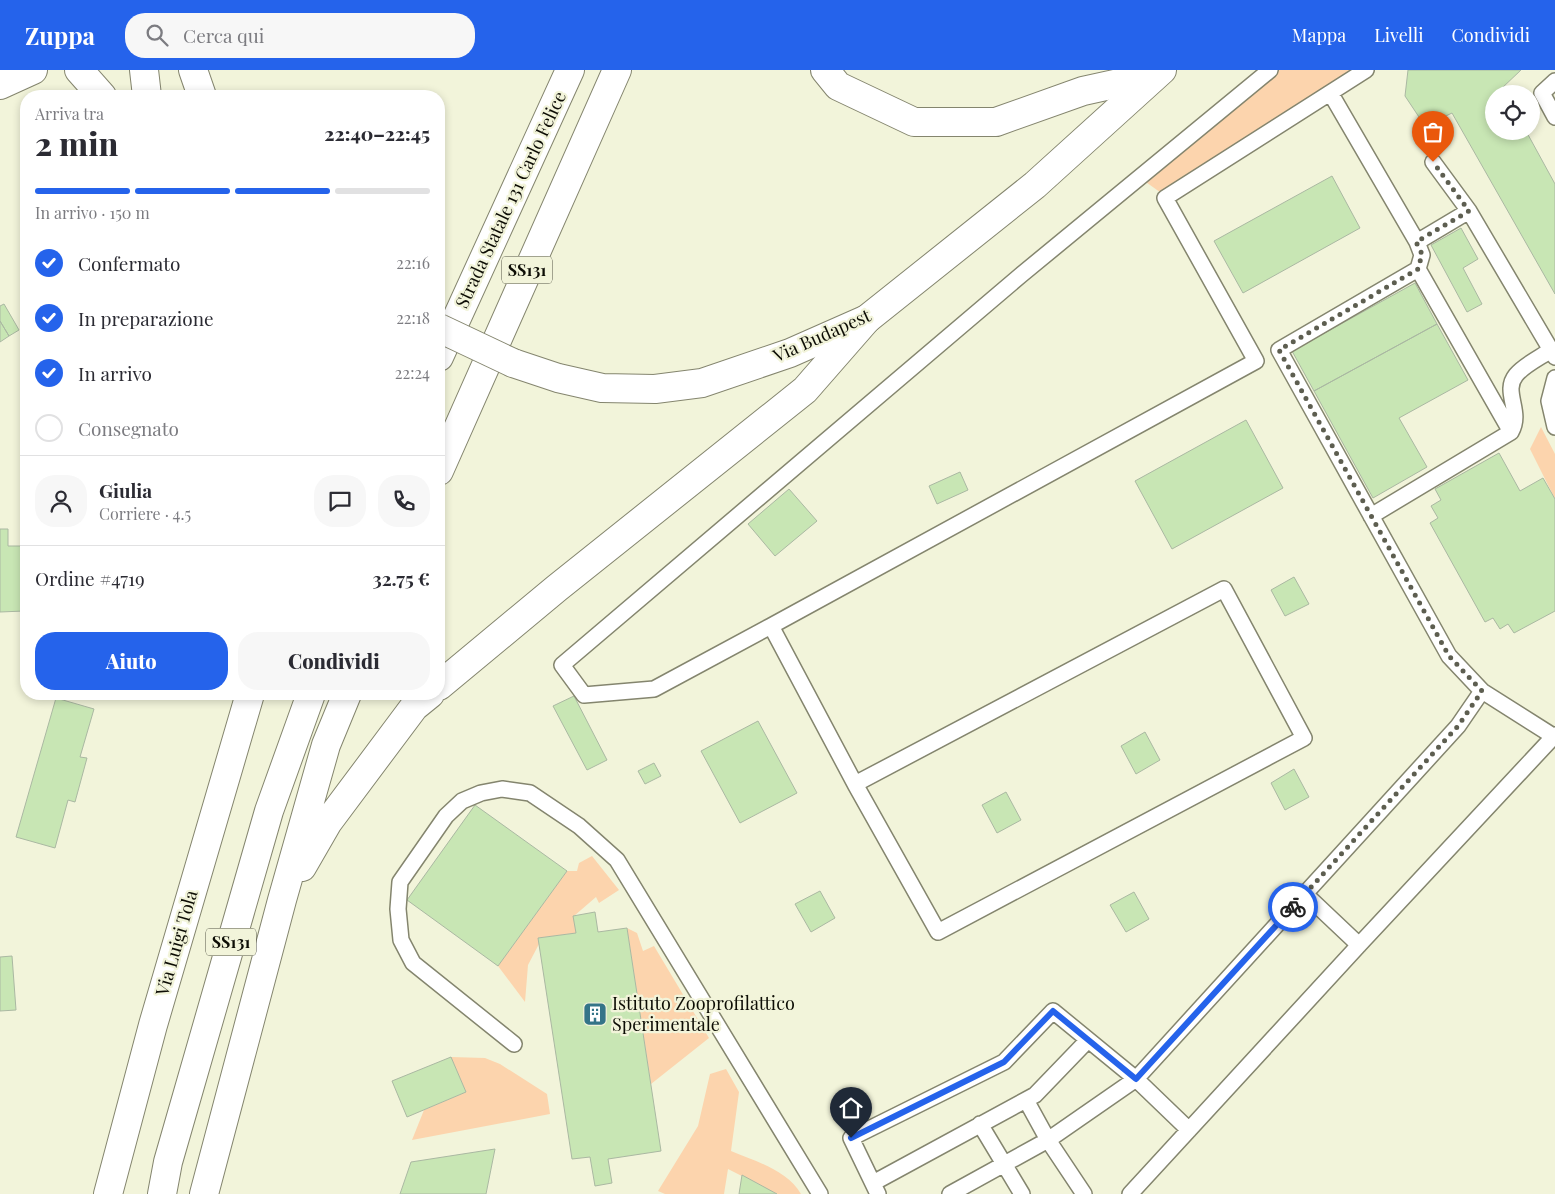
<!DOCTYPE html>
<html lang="it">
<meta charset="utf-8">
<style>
body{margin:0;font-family:"Playfair Display",serif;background:#f7f7f7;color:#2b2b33;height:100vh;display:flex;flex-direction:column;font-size:19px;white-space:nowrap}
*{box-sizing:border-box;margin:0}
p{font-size:16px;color:#7c7c81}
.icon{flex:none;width:28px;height:28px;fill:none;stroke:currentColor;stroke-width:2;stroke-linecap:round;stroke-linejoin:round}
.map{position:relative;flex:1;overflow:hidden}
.details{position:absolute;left:20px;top:20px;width:425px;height:610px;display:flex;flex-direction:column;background:#fff;border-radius:20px;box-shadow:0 2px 8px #0003}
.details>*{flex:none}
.buttons{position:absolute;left:1485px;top:15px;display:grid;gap:10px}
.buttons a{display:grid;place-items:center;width:55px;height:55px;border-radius:50%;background:#fff;box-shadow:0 2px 8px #0003;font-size:25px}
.pin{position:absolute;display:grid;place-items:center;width:42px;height:42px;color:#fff;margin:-51px -21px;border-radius:50% 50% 50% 0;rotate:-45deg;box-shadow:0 0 5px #0007}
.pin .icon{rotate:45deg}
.courier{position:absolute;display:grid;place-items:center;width:50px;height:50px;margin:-25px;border:4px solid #2563eb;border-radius:50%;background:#fff;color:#222;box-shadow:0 1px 6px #0007}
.head em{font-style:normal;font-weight:800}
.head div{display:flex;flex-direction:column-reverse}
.head{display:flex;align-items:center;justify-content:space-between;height:85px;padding:0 15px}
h1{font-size:32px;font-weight:800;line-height:38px}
.bar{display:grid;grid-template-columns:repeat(4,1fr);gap:8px 5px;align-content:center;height:60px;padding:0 15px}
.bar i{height:6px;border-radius:4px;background:#e1e1e2}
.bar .on{background:#2563eb}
.bar p{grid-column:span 4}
.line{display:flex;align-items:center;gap:12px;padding:0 15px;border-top:1px solid #e1e1e2}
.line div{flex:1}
.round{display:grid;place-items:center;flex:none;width:52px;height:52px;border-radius:20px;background:#f7f7f7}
ol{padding:0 15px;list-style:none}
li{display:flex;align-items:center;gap:15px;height:55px}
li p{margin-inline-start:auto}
li .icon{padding:5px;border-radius:50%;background:#2563eb;color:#fff;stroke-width:4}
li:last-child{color:#7c7c81}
li i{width:28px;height:28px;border:2px solid #e1e1e2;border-radius:50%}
.primary-button{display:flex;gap:10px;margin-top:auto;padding:10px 15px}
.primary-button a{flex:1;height:58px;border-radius:20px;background:#2563eb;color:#fff;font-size:20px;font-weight:800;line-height:58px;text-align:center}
.primary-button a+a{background:#f7f7f7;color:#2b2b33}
header{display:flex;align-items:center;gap:30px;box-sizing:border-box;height:70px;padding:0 25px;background:#2563eb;color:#fff}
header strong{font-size:24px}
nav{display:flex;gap:28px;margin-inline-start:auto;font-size:18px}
.search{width:350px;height:45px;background:#f7f7f7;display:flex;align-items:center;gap:12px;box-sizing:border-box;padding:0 18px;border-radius:20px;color:#7c7c81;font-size:19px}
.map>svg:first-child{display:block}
</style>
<header>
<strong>Zuppa</strong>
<div class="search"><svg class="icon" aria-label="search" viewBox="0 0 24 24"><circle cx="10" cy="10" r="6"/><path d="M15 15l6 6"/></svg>Cerca qui</div>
<nav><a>Mappa</a><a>Livelli</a><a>Condividi</a></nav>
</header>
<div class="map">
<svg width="1555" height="1124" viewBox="0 0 1555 1124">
<rect width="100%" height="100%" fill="#f2f4da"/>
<path fill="#fcd4ad" d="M1277 0H1361L1164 125 1143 110Z
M1541 357 1555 384V429L1530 379Z
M592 786 619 820 599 833 596 827 574 846 576 863 538 868 539 874 528 895 525 932 498 896 567 801H577L579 793Z
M627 858 637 863 643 881 654 876 709 968 651 1014Z
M451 987 485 988 500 994 547 1024 550 1044 412 1070 424 1040 466 1022Z
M726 999 739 1022 731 1081C755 1091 787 1100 801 1124H777L728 1099 724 1124H665L658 1121 698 1056 710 1004Z"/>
<path fill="#c8e6b4" stroke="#aab8a2" d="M1408 0H1521L1502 18 1505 24H1494V61H1526L1555 114V224L1452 43 1425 56 1405 26Z
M1332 106 1360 158 1243 223 1214 171Z
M1461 158 1478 189 1463 198 1482 234 1467 242 1431 175Z
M1415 213 1437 254 1314 321 1292 281Z
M4 234 19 260 9 266 0 251V236Z
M0 251 9 266 0 272Z
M1437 254 1468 310 1399 348 1427 397 1373 428 1314 321Z
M1246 350 1283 418 1172 479 1135 411Z
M1499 383 1520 421 1543 408 1555 429V541L1514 563 1508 554 1500 559 1493 548 1485 552 1430 453 1438 448 1431 436 1441 430 1435 419Z
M960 402 968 420 937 434 929 416Z
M789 419 817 451 775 486 748 454Z
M0 459H8V476H26L24 541 0 542Z
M1294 507 1309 534 1285 546 1271 520Z
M574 626 607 690 587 700 553 636Z
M56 628 94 639 80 687 87 688 75 732 68 730 55 778 16 767Z
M758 651 797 723 740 753 701 681Z
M1145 662 1160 690 1136 704 1121 676Z
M654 693 661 706 645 714 638 701Z
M1294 699 1309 727 1285 740 1271 713Z
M1006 722 1021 750 997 763 982 735Z
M475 735 567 801 498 896 407 830Z
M820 821 835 848 811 862 795 834Z
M1134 822 1149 849 1126 862 1110 835Z
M595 842 598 862 627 858 661 1081 608 1089 612 1113 595 1116 590 1087 572 1089 538 868 576 863 573 846Z
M12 886 16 940 0 941V887Z
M451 987 466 1022 407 1047 392 1011Z
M495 1079 486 1124H400L411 1092Z
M742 1105 777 1124H739Z"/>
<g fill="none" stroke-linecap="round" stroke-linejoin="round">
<g stroke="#84856e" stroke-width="18">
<path id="service" d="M1555 11 1542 23 1555 47
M1331 24 1417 172 1469 141
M1433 92 1469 141 1555 287
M1417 172 1422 185 1418 199 1279 280 1449 586 1482 621 1553 666
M1418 199 1511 362
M1555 308 1549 331 1555 357
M1371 446 1511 362C1523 341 1502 322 1516 305 1524 295 1541 287 1551 280
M771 556 654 619 584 625 562 595 1021 205 1270 0
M855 714 1224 519 1304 668 938 862 855 714 771 556 1256 291 1165 128 1366 0
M1305 824 1359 875
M514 974 413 893 401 870 398 839 400 812 446 746 462 731 481 723 502 719 530 723 579 756 617 790 820 1124
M1026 1030 1048 1070 1084 1124
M980 1054 1022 1124
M873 1113 1035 1025 1088 970
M878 1124 851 1068 1004 992 1053 941 1136 1009 1189 1060
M950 1124 1048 1070 1136 1009 1458 656 1482 621
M1130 1124 1359 875 1555 665"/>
</g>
<g stroke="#84856e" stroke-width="30">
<path id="minor" d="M79 0 102 26
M144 0 147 26
M0 15 33 0
M108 1124 153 955 250 624"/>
</g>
<g stroke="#84856e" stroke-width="30">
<path id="secondary" d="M513 293 558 308 602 318 655 319 702 313 790 283 867 249 1035 115 1162 0"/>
</g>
<g stroke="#84856e" stroke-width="30">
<path id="trunk" d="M193 0 202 26
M825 0 838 16 914 52H996L1083 21 1155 5
M439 287 570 0
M439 401 617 0
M439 616 557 518 805 320 867 249
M302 797 328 752 414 637 430 624
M162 1124 168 1092 269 741 311 624
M204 1124 282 830 326 675 347 624"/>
</g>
<use href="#service" stroke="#fff" stroke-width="15"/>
<use href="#minor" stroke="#fff" stroke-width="28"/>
<use href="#secondary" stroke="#fff" stroke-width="28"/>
<use href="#trunk" stroke="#fff" stroke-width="28"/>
<g stroke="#84856e" stroke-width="30" stroke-linecap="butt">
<path id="secondary-bridge" d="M439 258 513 293"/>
</g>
<use href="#secondary-bridge" stroke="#fff" stroke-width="28"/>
</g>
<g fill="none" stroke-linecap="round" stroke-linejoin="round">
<path stroke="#5d5e50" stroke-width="5" stroke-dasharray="0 9" d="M1293 837 1458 656 1482 621 1449 586 1279 280 1418 199 1422 184 1416 172 1469 141 1433 92"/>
<path stroke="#2563eb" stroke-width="6" d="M851 1068 1004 992 1053 941 1136 1009 1293 837"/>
</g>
<defs>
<g id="building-square" transform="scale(1.25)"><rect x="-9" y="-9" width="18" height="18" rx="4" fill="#347488" stroke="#f2f4da"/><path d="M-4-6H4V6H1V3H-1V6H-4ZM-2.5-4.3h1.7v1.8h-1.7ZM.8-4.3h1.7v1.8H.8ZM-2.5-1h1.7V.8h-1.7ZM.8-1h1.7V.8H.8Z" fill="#fff"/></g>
</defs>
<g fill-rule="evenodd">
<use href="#building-square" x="595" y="944"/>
</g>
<g text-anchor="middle" stroke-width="4.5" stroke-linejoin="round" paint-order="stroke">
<g fill="#f2f4da" stroke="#525245" stroke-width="1">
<rect x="502" y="186.5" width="50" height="27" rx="4"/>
<rect x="206" y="858.5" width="50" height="27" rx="4"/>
</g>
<g font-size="16" font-weight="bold" fill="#0d0d05">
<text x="527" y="206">SS131</text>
<text x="231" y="878">SS131</text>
</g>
<g font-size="18" fill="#0d0d05" stroke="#f2f4da">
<text transform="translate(511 130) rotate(-65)" y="6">Strada Statale 131 Carlo Felice</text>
<text transform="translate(822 266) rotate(-24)" y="6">Via Budapest</text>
<text transform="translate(177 873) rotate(-74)" y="6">Via Luigi Tola</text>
</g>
<g font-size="18" fill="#0d0d05" stroke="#f2f4da" text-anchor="start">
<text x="612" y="940">Istituto Zooprofilattico<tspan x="612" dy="21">Sperimentale</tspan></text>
</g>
</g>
</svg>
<div class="buttons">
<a><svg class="icon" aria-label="locate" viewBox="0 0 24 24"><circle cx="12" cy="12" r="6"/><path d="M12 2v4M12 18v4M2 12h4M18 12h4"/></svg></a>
</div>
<div class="pin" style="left:1433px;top:92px;background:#ea580c"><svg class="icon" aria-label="bag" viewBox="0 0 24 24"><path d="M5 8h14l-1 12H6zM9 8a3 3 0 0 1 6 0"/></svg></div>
<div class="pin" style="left:851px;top:1068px;background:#1f2937"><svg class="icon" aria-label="home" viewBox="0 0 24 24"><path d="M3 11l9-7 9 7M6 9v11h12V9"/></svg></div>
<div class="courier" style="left:1293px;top:837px"><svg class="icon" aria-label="bike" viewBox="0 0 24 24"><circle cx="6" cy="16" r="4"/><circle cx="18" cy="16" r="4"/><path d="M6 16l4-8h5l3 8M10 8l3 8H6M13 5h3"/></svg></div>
<section class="details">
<div class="head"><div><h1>2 min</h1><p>Arriva tra</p></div><em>22:40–22:45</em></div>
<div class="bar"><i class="on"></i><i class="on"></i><i class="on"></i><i></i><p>In arrivo · 150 m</p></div>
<ol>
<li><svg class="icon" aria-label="check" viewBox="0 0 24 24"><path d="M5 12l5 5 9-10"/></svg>Confermato<p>22:16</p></li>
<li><svg class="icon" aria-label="check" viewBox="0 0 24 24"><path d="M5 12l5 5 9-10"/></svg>In preparazione<p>22:18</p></li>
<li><svg class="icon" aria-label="check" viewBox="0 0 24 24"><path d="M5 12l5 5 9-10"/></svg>In arrivo<p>22:24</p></li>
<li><i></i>Consegnato</li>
</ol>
<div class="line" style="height:90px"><a class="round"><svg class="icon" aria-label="person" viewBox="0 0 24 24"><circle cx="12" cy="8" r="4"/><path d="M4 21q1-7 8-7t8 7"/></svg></a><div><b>Giulia</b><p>Corriere · 4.5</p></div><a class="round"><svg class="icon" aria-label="chat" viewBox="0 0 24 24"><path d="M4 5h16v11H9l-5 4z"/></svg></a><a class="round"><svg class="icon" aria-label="phone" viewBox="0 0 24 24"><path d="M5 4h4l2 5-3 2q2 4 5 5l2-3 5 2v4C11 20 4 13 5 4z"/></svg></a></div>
<div class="line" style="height:65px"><div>Ordine #4719</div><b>32.75 €</b></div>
<div class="primary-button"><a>Aiuto</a><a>Condividi</a></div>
</section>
</div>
